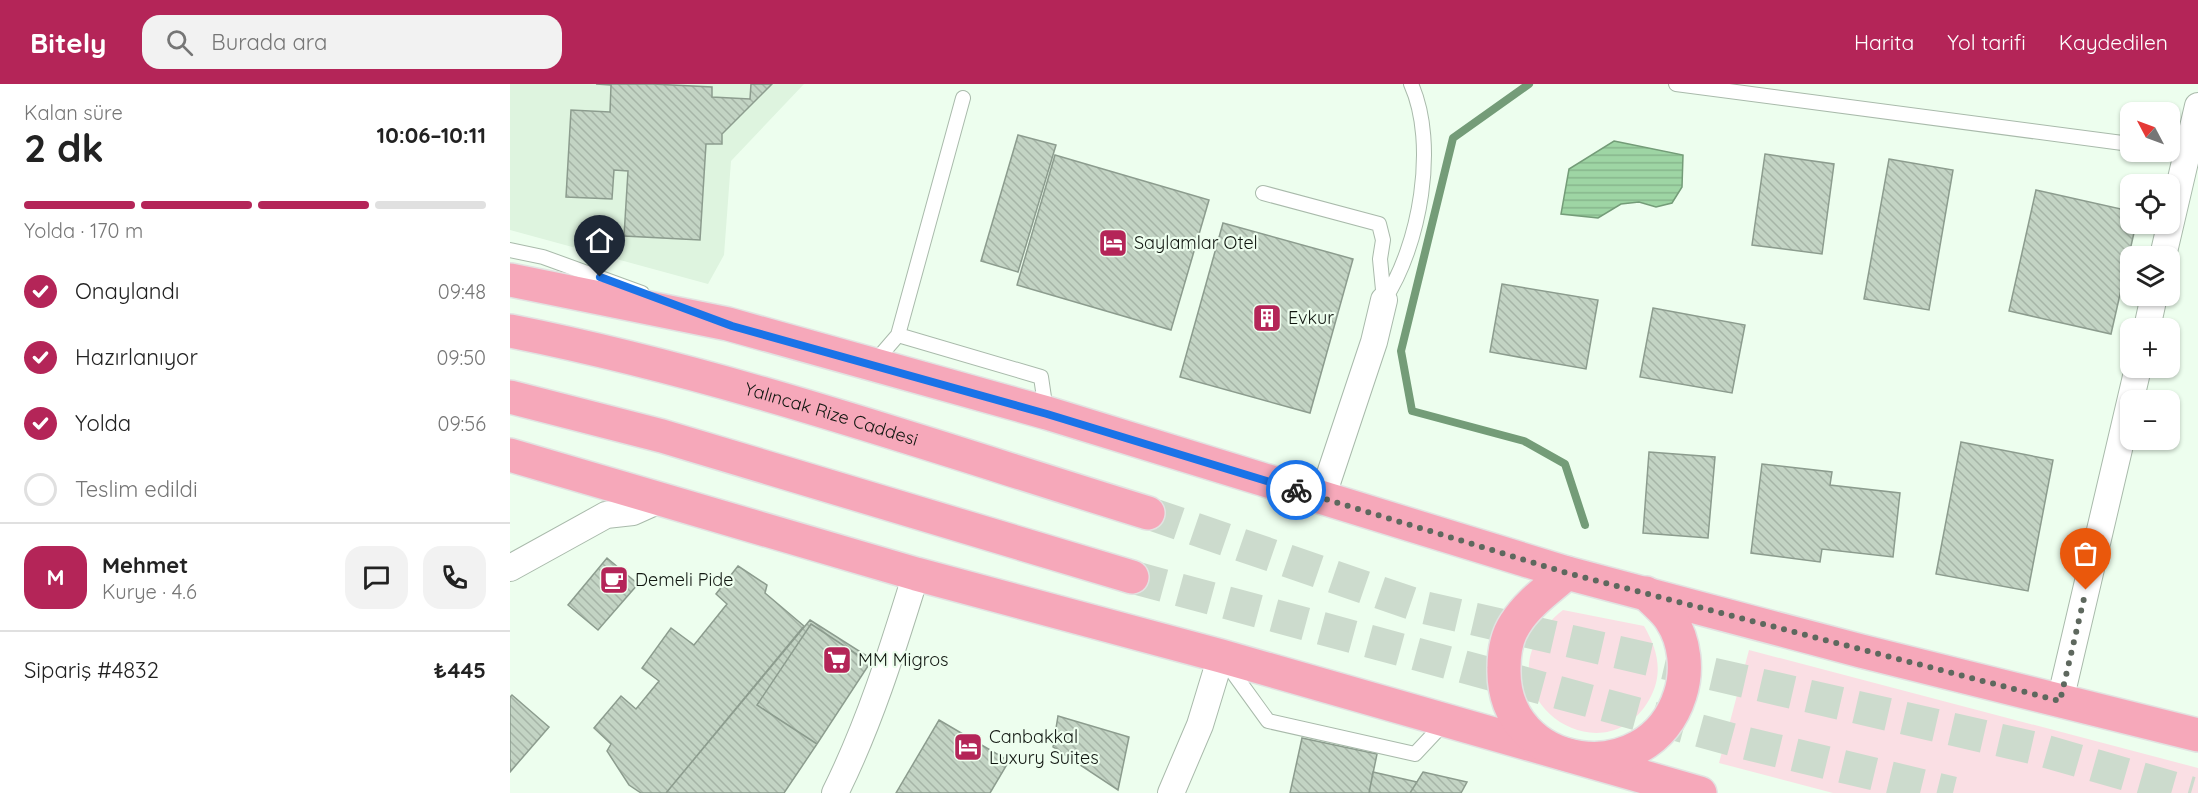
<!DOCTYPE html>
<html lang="tr">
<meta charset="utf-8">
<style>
body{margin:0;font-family:Quicksand,sans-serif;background:#f2f2f2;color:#222;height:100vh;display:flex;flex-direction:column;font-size:22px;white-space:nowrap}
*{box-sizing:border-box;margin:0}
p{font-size:20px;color:#767676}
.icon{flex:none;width:33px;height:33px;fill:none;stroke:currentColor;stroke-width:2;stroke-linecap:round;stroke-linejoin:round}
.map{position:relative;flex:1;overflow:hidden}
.side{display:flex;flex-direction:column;background:#fff;width:510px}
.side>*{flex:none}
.needle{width:39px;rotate:311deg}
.fabs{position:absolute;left:1610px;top:18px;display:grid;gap:12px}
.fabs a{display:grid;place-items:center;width:60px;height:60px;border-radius:12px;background:#fff;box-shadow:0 2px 4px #0004;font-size:30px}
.pin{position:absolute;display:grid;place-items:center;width:51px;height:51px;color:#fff;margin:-62px -26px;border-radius:50% 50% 50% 0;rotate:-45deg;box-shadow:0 0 6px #0007}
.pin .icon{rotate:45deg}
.courier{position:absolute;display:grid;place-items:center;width:60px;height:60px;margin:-30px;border:4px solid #1a73e8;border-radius:50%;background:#fff;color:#222;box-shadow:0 2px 8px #0007}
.overview em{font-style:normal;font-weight:800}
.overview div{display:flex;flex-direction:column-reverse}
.overview{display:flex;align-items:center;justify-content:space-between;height:102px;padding:0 24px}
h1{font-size:39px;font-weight:800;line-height:45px}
.bar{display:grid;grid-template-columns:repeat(4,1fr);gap:9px 6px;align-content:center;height:72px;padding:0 24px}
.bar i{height:8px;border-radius:4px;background:#e0e0e0}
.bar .on{background:#b42558}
.bar p{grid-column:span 4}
.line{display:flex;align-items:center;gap:15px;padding:0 24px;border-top:2px solid #e0e0e0}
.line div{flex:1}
.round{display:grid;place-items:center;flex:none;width:63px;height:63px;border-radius:18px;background:#f2f2f2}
ol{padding:0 24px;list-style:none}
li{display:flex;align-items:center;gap:18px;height:66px}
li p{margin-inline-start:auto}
li .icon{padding:6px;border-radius:50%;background:#b42558;color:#fff;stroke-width:4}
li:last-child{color:#767676}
li i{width:33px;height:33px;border:3px solid #e0e0e0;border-radius:50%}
header{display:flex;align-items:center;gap:36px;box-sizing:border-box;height:84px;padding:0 30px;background:#b42558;color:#fff}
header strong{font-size:28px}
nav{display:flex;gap:33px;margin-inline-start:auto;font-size:21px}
.search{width:420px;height:54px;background:#f2f2f2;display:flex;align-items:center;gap:15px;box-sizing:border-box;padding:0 21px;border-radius:18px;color:#767676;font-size:22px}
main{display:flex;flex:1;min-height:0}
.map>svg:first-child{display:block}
</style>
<header>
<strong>Bitely</strong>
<div class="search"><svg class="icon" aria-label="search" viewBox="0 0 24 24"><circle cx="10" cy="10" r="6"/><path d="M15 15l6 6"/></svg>Burada ara</div>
<nav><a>Harita</a><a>Yol tarifi</a><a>Kaydedilen</a></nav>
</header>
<main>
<section class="side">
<div class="overview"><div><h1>2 dk</h1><p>Kalan süre</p></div><em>10:06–10:11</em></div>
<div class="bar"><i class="on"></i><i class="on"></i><i class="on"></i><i></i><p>Yolda · 170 m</p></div>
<ol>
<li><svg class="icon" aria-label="check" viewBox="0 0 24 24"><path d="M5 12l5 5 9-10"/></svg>Onaylandı<p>09:48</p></li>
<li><svg class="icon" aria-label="check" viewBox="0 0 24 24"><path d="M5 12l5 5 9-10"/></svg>Hazırlanıyor<p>09:50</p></li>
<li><svg class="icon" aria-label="check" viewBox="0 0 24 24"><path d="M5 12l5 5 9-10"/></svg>Yolda<p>09:56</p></li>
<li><i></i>Teslim edildi</li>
</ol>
<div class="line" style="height:108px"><b class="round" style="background:#b42558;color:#fff">M</b><div><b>Mehmet</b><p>Kurye · 4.6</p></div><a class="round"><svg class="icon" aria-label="chat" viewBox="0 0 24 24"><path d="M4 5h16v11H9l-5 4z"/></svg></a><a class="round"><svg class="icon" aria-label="phone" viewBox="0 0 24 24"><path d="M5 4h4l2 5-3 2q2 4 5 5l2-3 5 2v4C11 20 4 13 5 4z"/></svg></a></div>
<div class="line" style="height:78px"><div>Sipariş #4832</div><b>₺445</b></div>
</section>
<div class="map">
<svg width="1688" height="709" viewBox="0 0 1688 709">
<defs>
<pattern id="water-rules" width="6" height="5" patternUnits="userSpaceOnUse" patternTransform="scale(1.5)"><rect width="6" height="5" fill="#9ed5a4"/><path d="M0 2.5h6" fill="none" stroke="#87b68c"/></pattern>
<pattern id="building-back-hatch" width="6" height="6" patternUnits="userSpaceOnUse" patternTransform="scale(1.5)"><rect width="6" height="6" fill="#c3d4c4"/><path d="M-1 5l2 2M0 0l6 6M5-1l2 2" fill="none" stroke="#a6b5a7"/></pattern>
</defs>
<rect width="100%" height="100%" fill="#edfeee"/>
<path fill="#def4df" d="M0 0H294L221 77 214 171 198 200 0 146Z"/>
<path fill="#fadfe4" d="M1053 526 1134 542C1148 566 1154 590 1139 616 1089 702 957 601 1053 526Z
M1239 566 1688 684V709H1323L1209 679Z"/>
<path fill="url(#water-rules)" stroke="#749c78" stroke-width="1.5" d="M1104 57 1173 71 1172 103 1162 119 1146 123 1129 118 1111 120 1088 134 1051 130 1059 85Z"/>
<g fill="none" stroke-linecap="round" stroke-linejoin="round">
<path stroke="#749c78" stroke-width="8" d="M1019 0 943 54 891 267 902 327 1014 357 1055 380 1075 441"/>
</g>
<path fill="url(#building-back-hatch)" stroke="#8c9c8e" stroke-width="1.5" d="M143 0 202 3V13L240 15 241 0H262L212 50V60H196L190 156 114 152 118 87 104 86 102 115 56 113 61 26 100 28 101 1 86 0Z
M508 51 546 61 508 188 471 177Z
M1255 70 1324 80 1312 170 1242 161Z
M545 71 699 116 661 246 507 201Z
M1379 75 1443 86 1419 226 1354 215Z
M1526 106 1620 127V140H1626L1601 250 1499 227Z
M713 139 843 175 800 329 670 293Z
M992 200 1088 216 1076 285 980 268Z
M1143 224 1235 241 1222 309 1130 293Z
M1451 358 1543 376 1518 507 1426 490Z
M1139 368 1205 373 1198 454 1133 449Z
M1252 380 1322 388 1320 401 1390 409 1383 473 1312 465 1310 478 1241 469Z
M97 474 128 500 88 546 58 521Z
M228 482 257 501 255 509 294 542 156 709H131L119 701 97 667 101 660 84 644 111 612 126 625 149 597 132 584 161 544 184 561 217 520 206 510Z
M300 536 365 577 360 579 301 540 247 621 307 660 274 709H156Z
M301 540 360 579 307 660 247 621Z
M2 611 39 643 0 688V613Z
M548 632 619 653 608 706 543 663Z
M429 636 499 677 480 709H386Z
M792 654 867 670 859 709H780Z
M863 688 907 698 900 709H859Z
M913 688 957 698 951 709H900Z"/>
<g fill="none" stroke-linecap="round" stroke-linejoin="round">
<path stroke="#ccdbcd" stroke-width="33" stroke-dasharray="33 16" stroke-linecap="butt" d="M638 429 912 523 1524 664 1681 709
M622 493 1235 659 1443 709"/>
<g stroke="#a9baab" stroke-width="16">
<path id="service" d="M1166 0 1620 60
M1659 66 1677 68
M753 109 869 140 873 156 870 175 874 216
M0 166 33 173 132 209
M874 216C910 162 928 60 901 0
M388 251 531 293 536 327
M363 280 388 251 453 14
M716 579 758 637 905 670 935 638"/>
</g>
<g stroke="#a9baab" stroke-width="28">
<path id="minor" d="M1653 172 1688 22
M1637 244 1644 212
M812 414 864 258 874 216
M0 484 96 431 123 428 152 415
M1550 617 1628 284
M325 709C360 639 383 564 406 490
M661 709 690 641 711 572"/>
</g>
<g stroke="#e2e3e2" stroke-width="36">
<g id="trunk">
<path d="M0 196 218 240 537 329 1057 489 1351 567 1688 651"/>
<path id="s1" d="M0 247C217 290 427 364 638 429"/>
<path d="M0 313 152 352 622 493"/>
<path d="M0 371 406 490 711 572 1190 709"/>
<path d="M1057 489C1039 505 1018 519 1005 540 997 552 994 570 994 584 991 688 1139 709 1170 611 1178 587 1175 557 1161 536 1155 526 1144 518 1136 509"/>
</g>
</g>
<use href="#service" stroke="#fff" stroke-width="14"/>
<use href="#minor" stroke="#fff" stroke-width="26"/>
<use href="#trunk" stroke="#f6a8ba" stroke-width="33"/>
</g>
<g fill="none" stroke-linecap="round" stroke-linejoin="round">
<path stroke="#5e685e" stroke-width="6" stroke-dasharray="0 10.8" d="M786 406 1057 489 1550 617 1576 506"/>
<path stroke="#1a73e8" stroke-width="8" d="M90 193 222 242 537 330 786 406"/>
</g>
<defs>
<g id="hotel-square" transform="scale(1.5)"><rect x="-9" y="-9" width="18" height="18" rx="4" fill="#b42558" stroke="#edfeee"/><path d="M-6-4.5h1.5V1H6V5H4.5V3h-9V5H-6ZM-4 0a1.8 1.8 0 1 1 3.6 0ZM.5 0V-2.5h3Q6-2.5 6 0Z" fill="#fff"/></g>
<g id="building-square" transform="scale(1.5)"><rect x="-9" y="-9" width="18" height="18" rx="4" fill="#b42558" stroke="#edfeee"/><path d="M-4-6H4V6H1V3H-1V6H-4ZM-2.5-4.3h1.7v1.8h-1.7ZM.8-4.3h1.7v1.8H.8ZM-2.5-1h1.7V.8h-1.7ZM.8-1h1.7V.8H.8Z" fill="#fff"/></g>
<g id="cafe-square" transform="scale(1.5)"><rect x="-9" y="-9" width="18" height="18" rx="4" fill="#b42558" stroke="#edfeee"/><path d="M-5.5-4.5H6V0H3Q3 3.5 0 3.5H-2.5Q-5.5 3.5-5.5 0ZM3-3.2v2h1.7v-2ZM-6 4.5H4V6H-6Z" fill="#fff"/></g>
<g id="supermarket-square" transform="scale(1.5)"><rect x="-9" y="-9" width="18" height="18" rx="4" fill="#b42558" stroke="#edfeee"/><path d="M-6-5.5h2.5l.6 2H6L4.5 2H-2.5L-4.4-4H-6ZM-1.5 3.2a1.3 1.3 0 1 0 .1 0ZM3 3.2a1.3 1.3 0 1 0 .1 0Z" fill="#fff"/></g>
</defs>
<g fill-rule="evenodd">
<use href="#hotel-square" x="603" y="159"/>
<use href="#building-square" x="757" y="234"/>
<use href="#cafe-square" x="104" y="496"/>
<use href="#supermarket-square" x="327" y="576"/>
<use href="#hotel-square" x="458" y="663"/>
</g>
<g text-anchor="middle" stroke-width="4.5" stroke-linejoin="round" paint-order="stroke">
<g font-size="18" fill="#111711" stroke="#edfeee" text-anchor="start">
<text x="624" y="165">Saylamlar Otel</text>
<text x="778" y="240">Evkur</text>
<text x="125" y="502">Demeli Pide</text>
<text x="348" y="582">MM Migros</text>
<text x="479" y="659">Canbakkal<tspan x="479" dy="21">Luxury Suites</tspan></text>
</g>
<g font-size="18" fill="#111711" stroke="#edfeee">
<text dy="6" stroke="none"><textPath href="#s1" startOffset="332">Yalıncak Rize Caddesi</textPath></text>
</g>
</g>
</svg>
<div class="fabs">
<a><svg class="needle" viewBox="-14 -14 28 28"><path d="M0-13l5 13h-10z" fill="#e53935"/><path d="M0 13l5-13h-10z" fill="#767676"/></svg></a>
<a><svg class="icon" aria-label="locate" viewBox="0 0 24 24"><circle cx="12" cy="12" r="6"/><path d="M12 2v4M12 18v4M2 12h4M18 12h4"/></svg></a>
<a><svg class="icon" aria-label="layers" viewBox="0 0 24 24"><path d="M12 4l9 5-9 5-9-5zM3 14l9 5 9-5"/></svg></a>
<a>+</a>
<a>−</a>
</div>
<div class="pin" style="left:1576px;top:506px;background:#ea580c"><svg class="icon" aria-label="bag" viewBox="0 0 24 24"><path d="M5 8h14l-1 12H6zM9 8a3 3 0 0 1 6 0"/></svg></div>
<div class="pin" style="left:90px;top:193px;background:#1f2937"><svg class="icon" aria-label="home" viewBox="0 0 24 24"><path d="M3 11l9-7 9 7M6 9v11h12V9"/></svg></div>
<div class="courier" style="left:786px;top:406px"><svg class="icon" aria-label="bike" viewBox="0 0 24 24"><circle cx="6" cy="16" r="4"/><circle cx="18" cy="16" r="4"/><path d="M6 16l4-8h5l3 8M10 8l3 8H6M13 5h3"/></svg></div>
</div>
</main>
